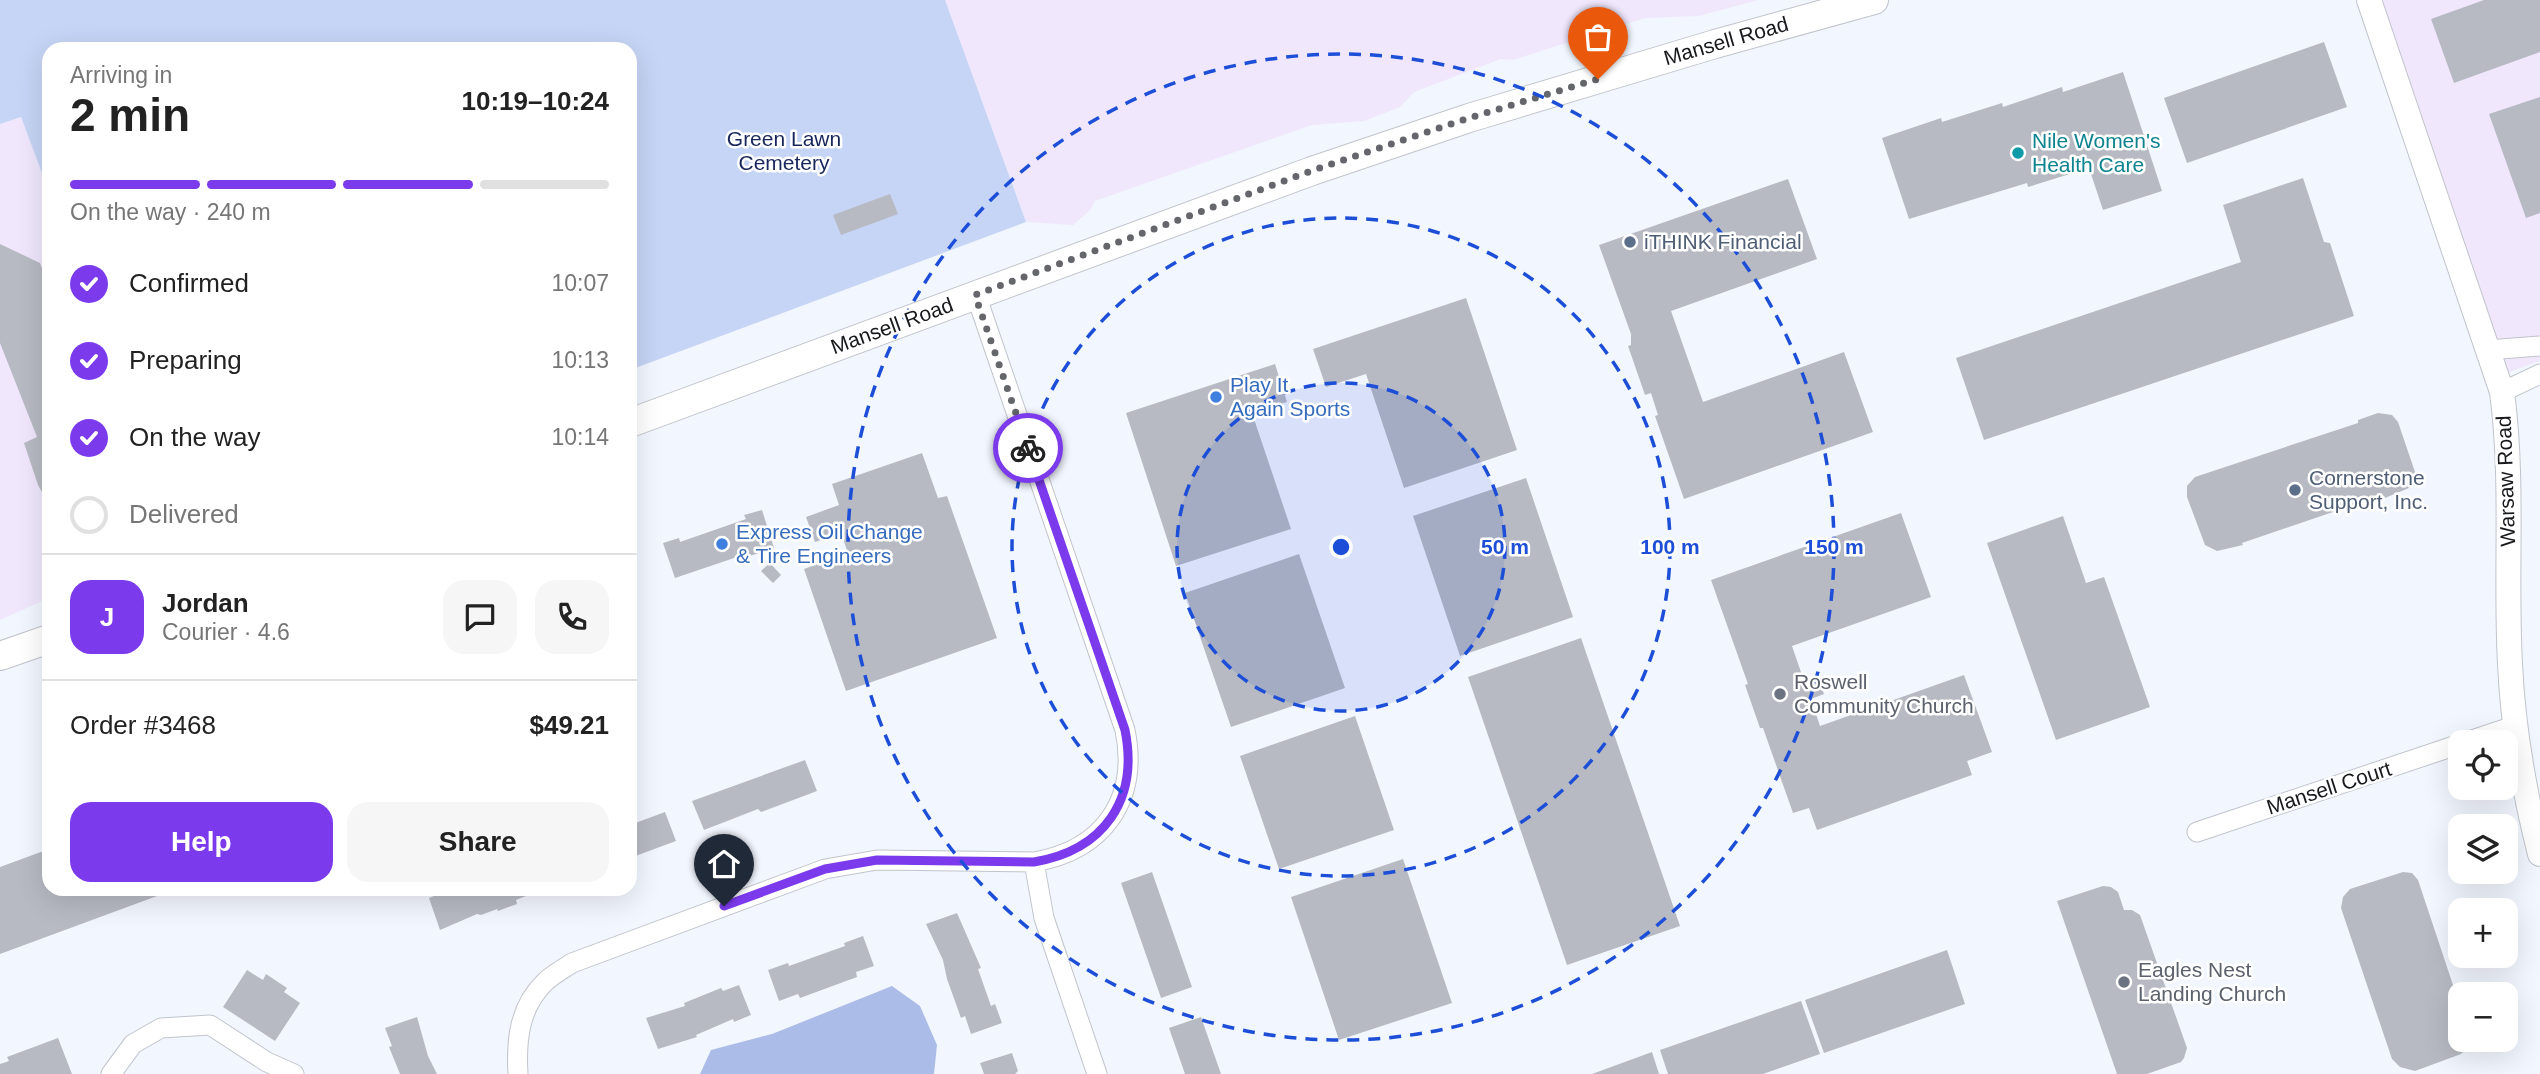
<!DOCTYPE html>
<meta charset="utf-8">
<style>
body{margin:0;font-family:Arial,sans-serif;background:#f6f6f6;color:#222;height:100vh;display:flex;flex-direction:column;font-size:26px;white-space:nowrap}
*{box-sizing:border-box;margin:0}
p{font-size:23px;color:#767676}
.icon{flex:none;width:38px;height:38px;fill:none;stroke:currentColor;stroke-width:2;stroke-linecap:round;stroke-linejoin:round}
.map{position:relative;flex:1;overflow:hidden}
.panel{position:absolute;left:42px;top:42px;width:595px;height:854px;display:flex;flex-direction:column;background:#fff;border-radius:21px;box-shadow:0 7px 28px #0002}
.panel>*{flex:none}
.controls{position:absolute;left:2448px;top:730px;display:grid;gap:14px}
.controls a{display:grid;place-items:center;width:70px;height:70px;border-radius:14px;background:#fff;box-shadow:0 7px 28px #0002;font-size:35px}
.pin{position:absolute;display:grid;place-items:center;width:60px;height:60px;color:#fff;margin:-72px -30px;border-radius:50% 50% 50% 0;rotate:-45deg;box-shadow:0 0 7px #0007}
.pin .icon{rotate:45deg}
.courier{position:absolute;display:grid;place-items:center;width:70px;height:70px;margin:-35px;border:5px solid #7c3aed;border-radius:50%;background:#fff;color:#222;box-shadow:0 2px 9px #0007}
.summary em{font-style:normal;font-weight:700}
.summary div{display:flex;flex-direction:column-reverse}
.summary{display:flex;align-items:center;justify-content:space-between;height:119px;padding:0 28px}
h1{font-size:46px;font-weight:700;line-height:52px}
.bar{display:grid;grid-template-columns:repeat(4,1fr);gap:10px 7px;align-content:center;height:84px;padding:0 28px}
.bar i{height:9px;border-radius:5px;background:#e0e0e0}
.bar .on{background:#7c3aed}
.bar p{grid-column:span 4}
.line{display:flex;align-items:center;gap:18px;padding:0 28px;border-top:2px solid #e0e0e0}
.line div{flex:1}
.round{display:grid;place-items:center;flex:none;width:74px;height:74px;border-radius:21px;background:#f6f6f6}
ol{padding:0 28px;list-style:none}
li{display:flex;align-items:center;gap:21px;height:77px}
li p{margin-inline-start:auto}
li .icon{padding:7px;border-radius:50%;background:#7c3aed;color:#fff;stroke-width:4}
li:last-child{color:#767676}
li i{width:38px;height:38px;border:4px solid #e0e0e0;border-radius:50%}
.primary-button{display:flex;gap:14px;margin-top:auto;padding:14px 28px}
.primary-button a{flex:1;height:80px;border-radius:21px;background:#7c3aed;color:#fff;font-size:28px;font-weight:700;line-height:80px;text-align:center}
.primary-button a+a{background:#f6f6f6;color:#222}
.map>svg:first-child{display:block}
</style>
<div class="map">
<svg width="2540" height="1074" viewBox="0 0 2540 1074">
<rect width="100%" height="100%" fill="#f2f6fe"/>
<path fill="#f0e7fd" d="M945 0H1758L1699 16 1645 18 1513 60 1501 59 1414 92 1400 107 1364 121 1312 125 1095 201 1090 210 1073 225 1026 222Z
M2383 0H2540V361L2493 378 2380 71Z
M21 117 49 192V598L0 620V124Z"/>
<path fill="#c6d4f5" d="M0 0H945L1026 222 630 370V49H49V192L21 117 0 124Z"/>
<path fill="#abbce8" d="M892 986 920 1006 937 1045 934 1074H700L711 1050 772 1034Z"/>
<path fill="#b7bac2" d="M2484 0H2540V52L2454 83 2431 19Z
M2324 42 2347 107 2187 163 2164 98Z
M2123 72 2162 191 2103 210 2089 168 2028 187 2027 183 1909 219 1882 138 1941 118 1942 122 2002 103 2003 107 2062 87 2063 92Z
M2540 97V213L2526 218 2489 114Z
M2303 178 2324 242 2330 243 2354 316 1984 440 1956 358 2241 262 2223 205Z
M1788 179 1817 259 1671 311 1703 402 1844 352 1873 432 1684 499 1655 416 1658 415 1651 393 1645 395 1628 346 1631 345V334L1599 245Z
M890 194 898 214 841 235 833 215Z
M0 244 40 263 49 286V505L38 485 24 443 37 437 0 343Z
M1466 298 1517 450 1404 488 1366 374 1326 387 1313 349Z
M1275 364 1287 402 1252 413 1291 529 1176 566 1126 413Z
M2378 413 2392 415 2398 422 2415 472 2414 478 2409 488 2385 498 2383 495 2242 543 2243 545 2217 551 2205 545 2187 497V486L2195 477 2358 423V420Z
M922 453 938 498 947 496 997 638 846 691 804 569 848 553 841 533 815 542 806 517 839 505 832 484Z
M1526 478 1573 617 1460 656 1413 516Z
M762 510 774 548 744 558 743 555 675 578 663 543 679 538 680 542 746 519 744 515Z
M1901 513 1931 597 1792 646 1804 681 1817 675 1824 694 1811 699 1820 726 1964 675 1992 752 1967 761 1972 775 1817 830 1809 808 1793 813 1763 728H1760L1745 685 1748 684 1711 580Z
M2063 516 2086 583 2104 577 2150 707 2056 740 1987 543Z
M1299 554 1345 688 1231 727 1185 593Z
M770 563 781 575 773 583 761 571Z
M1581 638 1680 926 1567 965 1468 677Z
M1355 716 1394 830 1279 869 1240 756Z
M805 760 817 791 761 812 758 809 704 830 692 801Z
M665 812 676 841 630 858V825Z
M49 849V889H176L0 954V867Z
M1403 859 1452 1003 1339 1040 1291 897Z
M1152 872 1192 987 1161 998 1121 883Z
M2403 872 2412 873 2418 880 2460 1006V1040H2471L2469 1045 2461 1054 2415 1071 2400 1067 2392 1059 2341 908 2343 897 2350 889Z
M2103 886 2111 887 2118 892 2124 910H2132L2140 915 2187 1048 2184 1058 2181 1062 2147 1074H2117L2057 901Z
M451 889H535L536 892 516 900 517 904 498 911 497 909 481 915 477 914 440 930 429 898Z
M957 913 981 968 978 969 991 1006 995 1004 1002 1023 971 1034 965 1016 961 1018 947 979 943 960 926 924Z
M863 936 874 966 856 972 857 977 800 998 798 994 779 1001 768 970 788 963 789 966 845 946 844 943Z
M1947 950 1965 1004 1824 1053 1805 1000Z
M247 970 263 980 266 974 287 988 284 992 300 1003 275 1041 223 1007Z
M739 985 751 1015 734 1022 733 1019 696 1035 697 1037 658 1049 646 1018 685 1006 684 1003 721 988 723 991Z
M1801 1001 1820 1054 1763 1074H1668L1660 1050Z
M417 1017 428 1056 437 1074H400L389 1047 392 1046 385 1028Z
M1201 1017 1221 1074H1185L1169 1028Z
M58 1038 72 1074H0V1064L9 1061 7 1057Z
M1652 1052 1659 1074H1592Z
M1012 1053 1018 1071 1015 1074H984L980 1063Z"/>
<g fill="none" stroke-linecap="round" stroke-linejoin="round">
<g stroke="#c0c4cc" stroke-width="21">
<path id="minor" d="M2487 350 2540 346
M2502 392 2540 374
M2466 742 2514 726
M2197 832 2460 744
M1034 862 1044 918 1097 1074
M111 1074 133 1044 161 1028 210 1025 267 1062 294 1074
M518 1074C516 1041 519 1007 545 982 552 975 563 969 572 963L825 869 877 860 1034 862C1104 850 1139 799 1125 730L976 295"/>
</g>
<g stroke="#c0c4cc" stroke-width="26">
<path id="tertiary" d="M2369 0 2502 392C2514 482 2505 573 2510 664 2513 729 2524 791 2540 854"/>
</g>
<g stroke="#c0c4cc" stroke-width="30">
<path id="secondary" d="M630 423 1312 171 1469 118 1715 44 1874 0
M0 656 49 639"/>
</g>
<use href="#minor" stroke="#fff" stroke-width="19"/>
<use href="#tertiary" stroke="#fff" stroke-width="24"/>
<use href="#secondary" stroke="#fff" stroke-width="28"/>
</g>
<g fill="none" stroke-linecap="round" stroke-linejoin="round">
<path stroke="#64666b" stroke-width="7" stroke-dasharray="0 12.6" d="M1028 448 975 295 1311 171 1469 118 1598 79"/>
<path stroke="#7c3aed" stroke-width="9" d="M724 906 825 869 877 860 1034 862C1104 850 1139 800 1125 730L1028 448"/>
</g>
<circle cx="1341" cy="547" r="164" fill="#1d4ed8" fill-opacity=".12"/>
<g fill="none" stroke="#1d4ed8" stroke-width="3.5" stroke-dasharray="12 9">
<circle cx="1341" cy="547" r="164"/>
<circle cx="1341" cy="547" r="329"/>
<circle cx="1341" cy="547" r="493"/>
</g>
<circle fill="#0f9aa8" stroke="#fff" stroke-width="2.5" cx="2018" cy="153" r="7"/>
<g fill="#5c6f8a" stroke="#fff" stroke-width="2.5">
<circle cx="1630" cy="242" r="7"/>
<circle cx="2295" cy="490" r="7"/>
</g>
<g fill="#3f7fe0" stroke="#fff" stroke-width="2.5">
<circle cx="1216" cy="397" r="7"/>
<circle cx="722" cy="544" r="7"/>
</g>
<g fill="#6b7280" stroke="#fff" stroke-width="2.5">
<circle cx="1780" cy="694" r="7"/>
<circle cx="2124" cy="982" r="7"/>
</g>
<g text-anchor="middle" stroke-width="5" stroke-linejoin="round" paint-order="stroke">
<g font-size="21" fill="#18191c" stroke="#fff">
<text transform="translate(1726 41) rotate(-16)" y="7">Mansell Road</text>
<text transform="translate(892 326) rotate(-20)" y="7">Mansell Road</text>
<text transform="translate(2506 481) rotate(-92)" y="7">Warsaw Road</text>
<text transform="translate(2329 788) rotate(-18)" y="7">Mansell Court</text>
</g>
<g font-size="21" fill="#18275b" stroke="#fff">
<text x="784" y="146">Green Lawn<tspan x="784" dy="24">Cemetery</tspan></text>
</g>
<g font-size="21" fill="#0d838f" stroke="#fff" text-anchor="start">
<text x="2032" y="148">Nile Women's<tspan x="2032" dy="24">Health Care</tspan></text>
</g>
<g font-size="21" fill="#4e5e75" stroke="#fff" text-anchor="start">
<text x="1644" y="249">iTHINK Financial</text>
<text x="2309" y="485">Cornerstone<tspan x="2309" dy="24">Support, Inc.</tspan></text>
</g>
<g font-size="21" fill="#366cbe" stroke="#fff" text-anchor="start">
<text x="1230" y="392">Play It<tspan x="1230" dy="24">Again Sports</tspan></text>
<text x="736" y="539">Express Oil Change<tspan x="736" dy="24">&amp; Tire Engineers</tspan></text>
</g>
<g font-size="21" fill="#5b616d" stroke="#fff" text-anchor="start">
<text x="1794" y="689">Roswell<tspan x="1794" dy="24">Community Church</tspan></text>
<text x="2138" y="977">Eagles Nest<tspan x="2138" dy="24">Landing Church</tspan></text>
</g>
</g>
<circle cx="1341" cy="547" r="10" fill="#1d4ed8" stroke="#fff" stroke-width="3.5"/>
<g font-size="21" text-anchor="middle" font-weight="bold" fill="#1d4ed8" stroke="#fff" stroke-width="5" stroke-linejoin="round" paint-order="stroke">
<text x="1505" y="554">50 m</text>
<text x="1670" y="554">100 m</text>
<text x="1834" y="554">150 m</text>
</g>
</svg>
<div class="controls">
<a><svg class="icon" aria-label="locate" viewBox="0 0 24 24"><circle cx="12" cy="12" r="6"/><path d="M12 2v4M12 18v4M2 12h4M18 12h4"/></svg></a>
<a><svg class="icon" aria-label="layers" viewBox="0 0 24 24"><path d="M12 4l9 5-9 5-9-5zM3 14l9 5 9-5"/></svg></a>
<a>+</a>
<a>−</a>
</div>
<div class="pin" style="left:1598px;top:79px;background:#ea580c"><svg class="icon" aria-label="bag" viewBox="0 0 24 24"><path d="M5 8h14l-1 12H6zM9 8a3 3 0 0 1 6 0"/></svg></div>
<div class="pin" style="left:724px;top:906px;background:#1f2937"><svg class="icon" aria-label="home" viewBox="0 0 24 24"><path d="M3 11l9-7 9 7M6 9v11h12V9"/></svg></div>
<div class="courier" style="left:1028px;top:448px"><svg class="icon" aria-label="bike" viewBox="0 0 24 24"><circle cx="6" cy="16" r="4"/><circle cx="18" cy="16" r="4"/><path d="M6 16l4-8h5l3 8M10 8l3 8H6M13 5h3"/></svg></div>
<section class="panel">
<div class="summary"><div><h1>2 min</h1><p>Arriving in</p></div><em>10:19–10:24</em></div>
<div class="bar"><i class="on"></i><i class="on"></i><i class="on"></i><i></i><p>On the way · 240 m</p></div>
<ol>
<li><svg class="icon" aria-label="check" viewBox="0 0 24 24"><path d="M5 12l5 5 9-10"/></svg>Confirmed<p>10:07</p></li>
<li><svg class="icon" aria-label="check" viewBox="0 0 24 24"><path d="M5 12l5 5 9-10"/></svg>Preparing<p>10:13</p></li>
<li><svg class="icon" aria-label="check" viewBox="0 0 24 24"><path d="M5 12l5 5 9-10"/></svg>On the way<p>10:14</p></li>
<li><i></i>Delivered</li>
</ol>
<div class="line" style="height:126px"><b class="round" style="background:#7c3aed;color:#fff">J</b><div><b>Jordan</b><p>Courier · 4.6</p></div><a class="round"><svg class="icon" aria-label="chat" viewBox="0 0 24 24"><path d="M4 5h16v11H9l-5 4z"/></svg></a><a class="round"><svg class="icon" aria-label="phone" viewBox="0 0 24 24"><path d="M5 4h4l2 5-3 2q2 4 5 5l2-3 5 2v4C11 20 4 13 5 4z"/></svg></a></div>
<div class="line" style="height:91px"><div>Order #3468</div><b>$49.21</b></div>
<div class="primary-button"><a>Help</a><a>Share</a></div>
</section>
</div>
